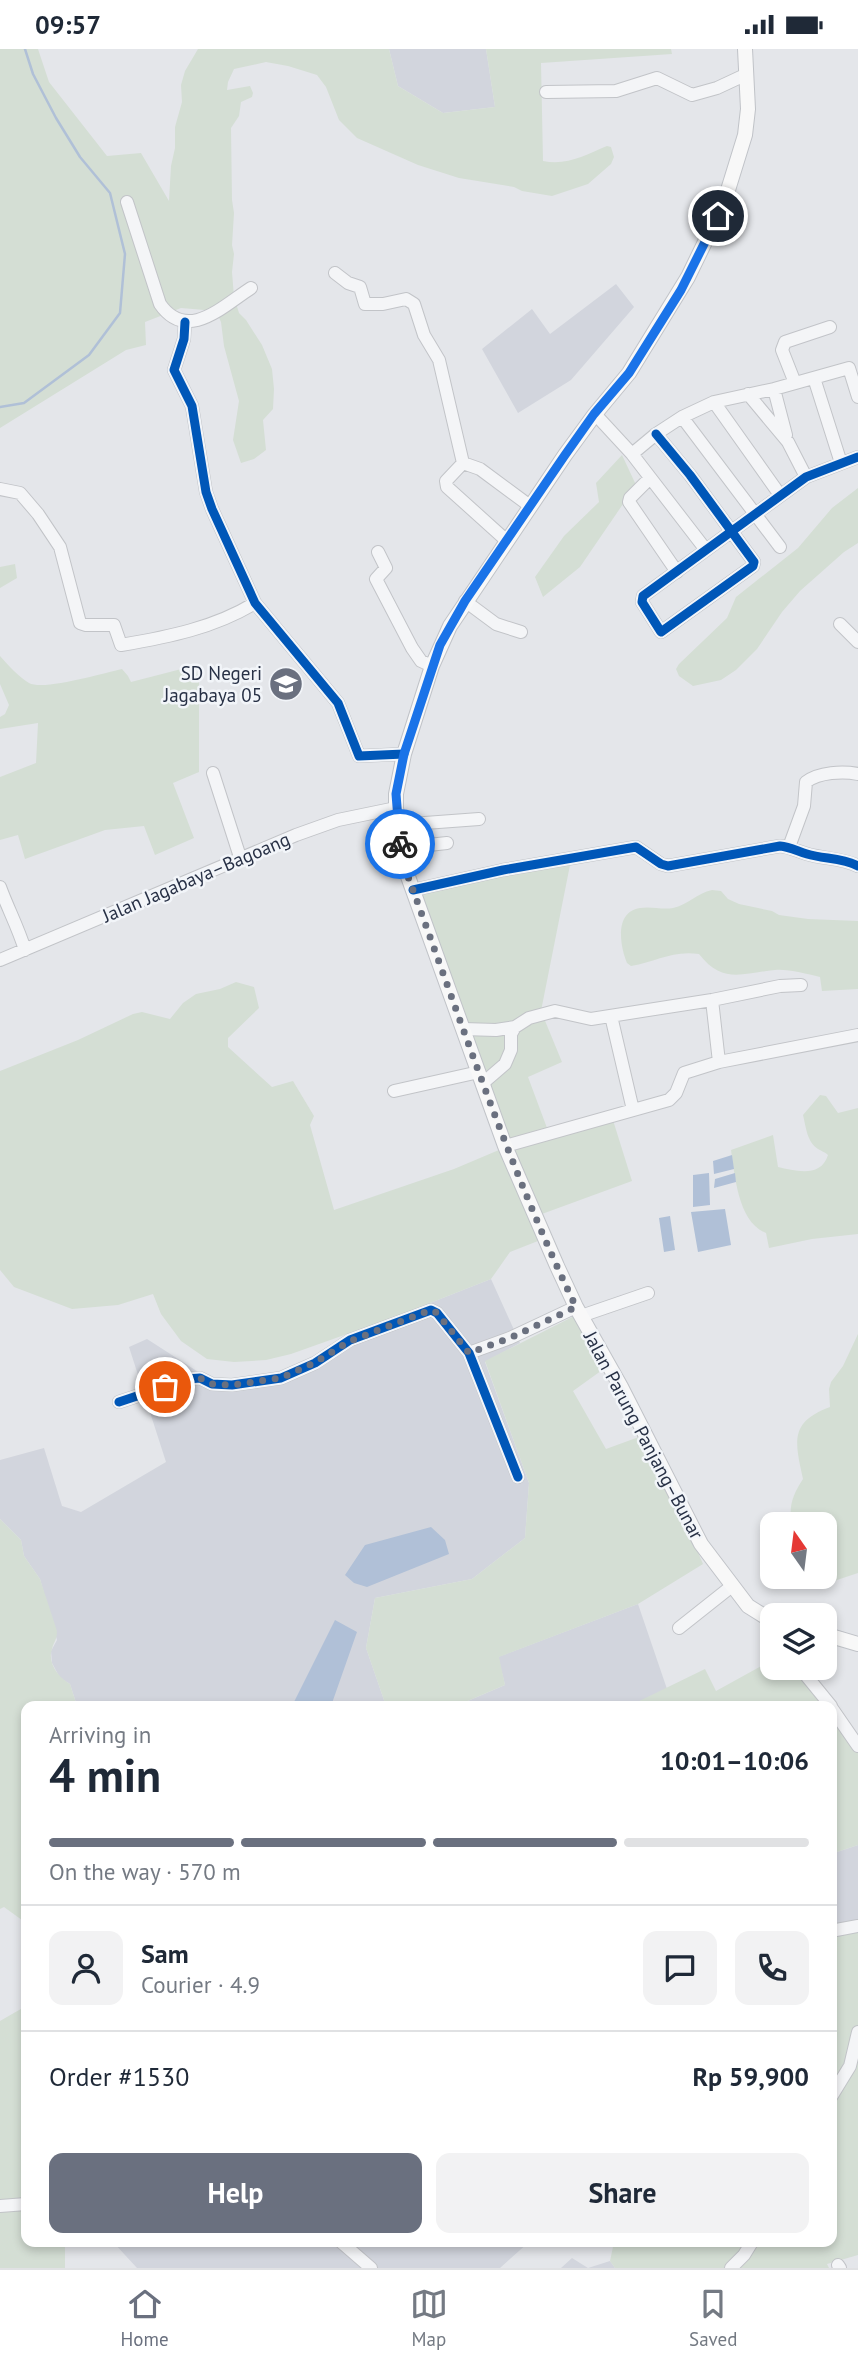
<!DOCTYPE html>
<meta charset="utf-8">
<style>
body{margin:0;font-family:"PT Sans",sans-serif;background:#f2f2f3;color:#1f2937;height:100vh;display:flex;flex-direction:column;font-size:26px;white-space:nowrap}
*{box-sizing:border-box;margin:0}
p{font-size:23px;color:#747a83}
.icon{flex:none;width:38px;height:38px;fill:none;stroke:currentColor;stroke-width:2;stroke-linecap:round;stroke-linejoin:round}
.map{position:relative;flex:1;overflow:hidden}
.details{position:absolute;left:21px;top:1652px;width:816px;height:546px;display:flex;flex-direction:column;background:#fff;border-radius:14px;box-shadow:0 4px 10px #0003}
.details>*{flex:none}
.needle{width:46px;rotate:346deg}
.buttons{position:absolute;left:760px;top:1463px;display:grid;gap:14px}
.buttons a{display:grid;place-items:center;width:77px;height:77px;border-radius:14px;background:#fff;box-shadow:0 4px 10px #0003;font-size:35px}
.pin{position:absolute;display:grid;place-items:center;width:60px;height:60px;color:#fff;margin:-30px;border:4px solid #fff;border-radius:50%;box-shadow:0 2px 7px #0007}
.courier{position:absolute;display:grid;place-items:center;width:70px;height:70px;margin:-35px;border:5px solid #1a73e8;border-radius:50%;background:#fff;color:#222;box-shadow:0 2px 9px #0007}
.summary em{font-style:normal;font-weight:600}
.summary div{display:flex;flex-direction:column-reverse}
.summary{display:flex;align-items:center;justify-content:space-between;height:119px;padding:0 28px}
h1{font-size:46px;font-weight:600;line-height:52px}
.bar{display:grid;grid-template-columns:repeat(4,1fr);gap:10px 7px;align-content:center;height:84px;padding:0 28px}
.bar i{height:9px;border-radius:5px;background:#e0e1e3}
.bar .selected{background:#6a707f}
.bar p{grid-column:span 4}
.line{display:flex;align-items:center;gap:18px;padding:0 28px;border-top:2px solid #e0e1e3}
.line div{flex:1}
.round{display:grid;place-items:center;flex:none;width:74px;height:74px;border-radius:14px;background:#f2f2f3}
.primary-button{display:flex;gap:14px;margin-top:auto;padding:14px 28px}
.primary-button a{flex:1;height:80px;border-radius:14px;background:#6a707f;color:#fff;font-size:28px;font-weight:600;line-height:80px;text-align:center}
.primary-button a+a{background:#f2f2f3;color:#1f2937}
.status{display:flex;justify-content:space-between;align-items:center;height:49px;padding:0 35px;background:#fff;direction:ltr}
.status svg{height:19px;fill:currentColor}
.tabs{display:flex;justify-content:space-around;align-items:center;height:98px;border-top:2px solid #e0e1e3;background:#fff;font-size:19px;color:#747a83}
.tabs a{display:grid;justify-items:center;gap:4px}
.tabs .selected{color:#6a707f}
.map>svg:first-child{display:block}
</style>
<div class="status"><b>09:57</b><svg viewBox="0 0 49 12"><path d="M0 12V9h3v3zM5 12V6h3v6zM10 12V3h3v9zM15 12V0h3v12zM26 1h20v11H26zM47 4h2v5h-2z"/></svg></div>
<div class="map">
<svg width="858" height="2219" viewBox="0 0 858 2219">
<rect width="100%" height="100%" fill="#e4e6ea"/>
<path fill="#d2d5dd" d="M389 0H486L495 58 443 64 398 37Z
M616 235 634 258 571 331 518 364 482 300 532 260 550 285Z
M491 1230 520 1294 485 1313 529 1434 525 1489 472 1530 375 1549 366 1599 386 1657H77L70 1635 60 1629 52 1614 51 1602 57 1591 40 1530 24 1507 21 1491 0 1470V1411L44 1399 62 1457 81 1463 166 1413 129 1298 147 1290 217 1335 299 1325 392 1269Z
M638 1555 667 1640 629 1657H456L505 1636 498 1608Z
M858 1796V1877L831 1882V1805Z
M113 2193H463L466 2195 468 2193H529L500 2219H137Z
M572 2209 588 2219 610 2212 615 2219H561Z"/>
<path fill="#d4ded4" d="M0 0H38L49 33 107 107 141 104 169 152 171 117 175 99V78L182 53 181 36 185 22 198 0H389L398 37 443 64 495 58 486 0H671L672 5 541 14 543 112C567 117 585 106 607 97L611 98 614 108 611 115 588 135 552 147 522 142 514 138 459 129 418 116 357 89 339 71 326 38 317 26 288 17 266 13 234 20 228 33 227 41 250 37 253 44 252 48 241 53 239 67 231 79 232 151 234 164 232 196 234 205 232 223 234 248 239 264 246 271 262 296 272 320 274 340 273 360 263 371 266 401 254 410 241 414 233 391 239 352 224 297 221 273 216 262 181 259 145 273 146 296 126 301 0 379Z
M622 406 636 436 580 518 543 548 535 528 564 487 599 453 596 434Z
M858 439V494L844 503 800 542 782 563 757 600 736 621 721 631 693 637 679 627 676 620 679 615 727 569 736 548 798 499 832 459Z
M15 515 17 529 0 539V518Z
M0 607C8 616 19 628 29 634 44 642 103 624 122 620L128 627 131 633 193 617 199 628V723L173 734 194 789 155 806 144 777 105 781 25 810 18 786 0 791V728L36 714 38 674 0 680V668L5 665 9 656 0 635Z
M553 813 570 816 541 962 562 1013 528 1028 550 1087 612 1068 632 1132 531 1169 538 1192 510 1203 491 1230 392 1269 291 1305 266 1311 234 1313 207 1310 181 1292 161 1265 153 1245 118 1256 72 1260 14 1238 0 1221V1022L78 991 133 965 142 963 170 970 183 954 196 945 220 940 236 933 254 938 259 959 228 989V998L272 1038 293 1032 314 1067 310 1076 334 1161 454 1120 506 1098 413 844Z
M712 841 721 842 728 850 739 855 772 862 779 866 808 870 858 872V940L822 942 820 928C806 925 789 920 775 921 743 924 723 936 699 905 672 901 656 913 631 917L627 914C620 897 614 863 640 859 651 857 662 861 673 859 688 856 697 844 712 841Z
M820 1046 826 1047 838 1064 858 1059V1185L812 1190 769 1199 766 1184C738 1173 735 1127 731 1101L773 1086 778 1118C796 1122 821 1129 828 1106 825 1103 821 1102 818 1100 807 1093 806 1078 803 1066Z
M582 1263 612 1314 573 1342 606 1400 647 1385 703 1515 638 1555 499 1608 505 1636 456 1657H386L366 1599 375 1549 472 1530 525 1489 529 1434 485 1312Z
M858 1285V1524L834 1532 824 1527V1475H792C788 1458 793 1445 803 1430 795 1393 789 1373 830 1358L829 1340 831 1333 843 1317Z
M0 1470 21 1491 24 1507 40 1530 57 1582C57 1591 54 1592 52 1600 47 1614 59 1629 70 1635L77 1657H26V1874L4 1858 0 1860Z
M772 1611V1619H798L829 1657H629L705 1620 716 1642Z
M831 1660 858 1693V1796L831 1805Z
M858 1877V2206L827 2215 829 2219H615L610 2212 614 2193H831V1882Z
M26 1957V2193H65V2219H0V1972Z"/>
<path fill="#b0c0d7" d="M732 1106 734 1120 714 1125 713 1112Z
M709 1124 710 1156 693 1158V1126Z
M735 1124 736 1133 714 1139 715 1130Z
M725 1160 731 1196 698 1203 691 1163Z
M670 1167 675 1201 664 1203 659 1169Z
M431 1478 445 1491 449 1505 367 1538 354 1534 345 1526 365 1496Z
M335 1571 357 1583 331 1657H292Z"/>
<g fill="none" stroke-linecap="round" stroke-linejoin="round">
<path stroke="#b0c0d7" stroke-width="2.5" d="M0 358 24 354 89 306 120 264 125 205 110 144 80 108 56 69 33 25 25 0"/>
<g stroke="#c2c4c8" stroke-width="14">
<path id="minor" d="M546 43 616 42 657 29 692 46 717 39 747 25
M127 153 160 255C187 294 223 257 251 239
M335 224 348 234 360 238 365 255H383L406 250 414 255 424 286 439 311 463 414
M185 273 184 290 174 321 192 357 206 443 212 460 255 554 338 654 359 707 404 705
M814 329 841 414
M795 334 782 301 785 293 830 278
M774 340 786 386
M748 345 788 393 806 428
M714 353 780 446
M595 365 632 405 706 501
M682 368 780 498
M656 385 690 426 754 513 753 517 661 583 642 553 643 547 806 428 858 408
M632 405 656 385 682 368 714 353 774 340 849 319 858 348
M463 414 446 432 447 438 507 492
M463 414 480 420 530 457
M650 429 630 449 629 453 677 523
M0 440 20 444 38 465 60 498 80 574 86 576H114L121 596C168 588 214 579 255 554
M378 503 386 519 376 530 412 599 421 612 432 617
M465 552 496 575 521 583
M840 575 858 593
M213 724 240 808
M398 776 479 770
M789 798 804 757 806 733C819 723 843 722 858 725
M401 799 447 794
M0 838C8 860 18 878 25 901
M413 841 503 821 636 798 661 815 668 817 780 797C790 798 797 802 807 805 824 810 843 809 858 817
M0 911 296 786 338 771 396 759
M712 951 719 1013
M611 967 633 1061
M463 980 496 981 515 978
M483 1034 505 1015 511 1001V985L515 978 529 969 555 962 591 970 712 951 780 937 801 936
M394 1042 479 1023
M505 1097 669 1051 676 1044 684 1024 719 1013 858 986
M581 1267 648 1244
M469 1304 510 1289 576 1258
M119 1353 188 1330 200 1329 212 1335 232 1336 281 1329 315 1314 350 1291 431 1261 437 1264 469 1304 518 1428
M679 1579 732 1537
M800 1619 831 1657
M831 1658 858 1697
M831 1882 858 1877
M831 2048 850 2017 858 1983
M0 2157 26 2155
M341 2193 371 2219
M838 2216 840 2219
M731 2219 744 2206 752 2193"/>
</g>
<g stroke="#c0c3c8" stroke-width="16">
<path id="major" d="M745 0 748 60 745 86 724 154 688 228 629 324 595 365 565 406 450 577 432 617 404 705 396 745V759L406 822 505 1097 557 1217 576 1258 621 1338 701 1495 748 1557 772 1572
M824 1585 858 1595"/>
</g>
<use href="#minor" stroke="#f4f5f7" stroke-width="12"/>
<use href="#major" stroke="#f8f8f8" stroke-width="14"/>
<g stroke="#f2f5f9" stroke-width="13">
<path id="cycleway" d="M185 273 184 290 174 321 192 357 206 443 212 460 255 554 338 654 359 707 404 705
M656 385 690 426 754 513 753 517 661 583 642 553 643 547 806 428 858 408
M413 841 503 821 636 798 661 815 668 817 780 797C790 798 797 802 807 805 824 810 843 809 858 817
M119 1353 188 1330 200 1329 212 1335 232 1336 281 1329 315 1314 350 1291 431 1261 437 1264 469 1304 518 1428"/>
</g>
<use href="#cycleway" stroke="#0057b8" stroke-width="9"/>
</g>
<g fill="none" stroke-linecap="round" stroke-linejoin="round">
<path stroke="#6a707f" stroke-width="7" stroke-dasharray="0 12.6" d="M165 1338 188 1330 200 1329 212 1335 232 1336 281 1329 314 1314 350 1292 431 1261 437 1264 469 1304 510 1289 576 1258C508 1117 460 968 406 822L400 795"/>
<path stroke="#1a73e8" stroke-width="9" d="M400 795 396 745 404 705 440 596 465 552 565 406 594 365 629 324 681 241 718 167"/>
</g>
<defs>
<g id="school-disc" transform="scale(1.75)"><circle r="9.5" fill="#6a707f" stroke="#f2f5f9"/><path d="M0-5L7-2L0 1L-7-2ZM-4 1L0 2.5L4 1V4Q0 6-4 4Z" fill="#fff"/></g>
</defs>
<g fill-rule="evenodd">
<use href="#school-disc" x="286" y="635"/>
</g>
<g text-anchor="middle" stroke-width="5" stroke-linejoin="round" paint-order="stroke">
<g font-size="19" fill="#283146" stroke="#f2f5f9" text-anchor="end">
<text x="262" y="631">SD Negeri<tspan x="262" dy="22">Jagabaya 05</tspan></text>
</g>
<g font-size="19" fill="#283146" stroke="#f2f5f9">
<text transform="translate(196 828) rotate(-23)" y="7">Jalan Jagabaya–Bagoang</text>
<text transform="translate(644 1386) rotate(62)" y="7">Jalan Parung Panjang–Bunar</text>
</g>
</g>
</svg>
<div class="buttons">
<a><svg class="needle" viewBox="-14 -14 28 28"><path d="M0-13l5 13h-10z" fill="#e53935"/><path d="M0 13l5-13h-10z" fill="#747a83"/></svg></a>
<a><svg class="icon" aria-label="layers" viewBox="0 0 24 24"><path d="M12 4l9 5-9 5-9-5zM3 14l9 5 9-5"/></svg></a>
</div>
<div class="pin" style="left:165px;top:1338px;background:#ea580c"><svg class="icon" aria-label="bag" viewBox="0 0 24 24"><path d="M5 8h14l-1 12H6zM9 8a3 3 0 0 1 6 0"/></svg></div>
<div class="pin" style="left:718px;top:167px;background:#1f2937"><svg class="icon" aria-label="home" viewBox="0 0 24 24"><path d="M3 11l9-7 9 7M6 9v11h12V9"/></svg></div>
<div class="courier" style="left:400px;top:795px"><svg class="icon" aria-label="bike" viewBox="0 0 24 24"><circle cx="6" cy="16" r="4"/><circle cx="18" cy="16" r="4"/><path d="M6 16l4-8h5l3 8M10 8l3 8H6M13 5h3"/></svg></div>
<section class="details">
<div class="summary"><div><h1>4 min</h1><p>Arriving in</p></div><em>10:01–10:06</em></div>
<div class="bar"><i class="selected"></i><i class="selected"></i><i class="selected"></i><i></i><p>On the way · 570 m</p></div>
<div class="line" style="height:126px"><a class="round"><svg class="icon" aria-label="person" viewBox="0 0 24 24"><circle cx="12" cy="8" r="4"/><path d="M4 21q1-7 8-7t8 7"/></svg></a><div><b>Sam</b><p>Courier · 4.9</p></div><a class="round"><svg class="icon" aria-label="chat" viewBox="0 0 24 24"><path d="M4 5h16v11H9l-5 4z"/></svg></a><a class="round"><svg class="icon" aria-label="phone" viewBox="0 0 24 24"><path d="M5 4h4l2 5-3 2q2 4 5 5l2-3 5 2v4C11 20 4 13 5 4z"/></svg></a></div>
<div class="line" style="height:91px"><div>Order #1530</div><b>Rp 59,900</b></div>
<div class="primary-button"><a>Help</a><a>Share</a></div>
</section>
</div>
<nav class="tabs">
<a class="selected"><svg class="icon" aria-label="home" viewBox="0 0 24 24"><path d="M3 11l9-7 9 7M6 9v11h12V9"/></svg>Home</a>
<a><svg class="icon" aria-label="map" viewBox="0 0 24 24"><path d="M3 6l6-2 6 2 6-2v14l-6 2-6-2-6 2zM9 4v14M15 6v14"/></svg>Map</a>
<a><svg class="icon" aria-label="saved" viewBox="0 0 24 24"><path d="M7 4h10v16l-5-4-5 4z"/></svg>Saved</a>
</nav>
